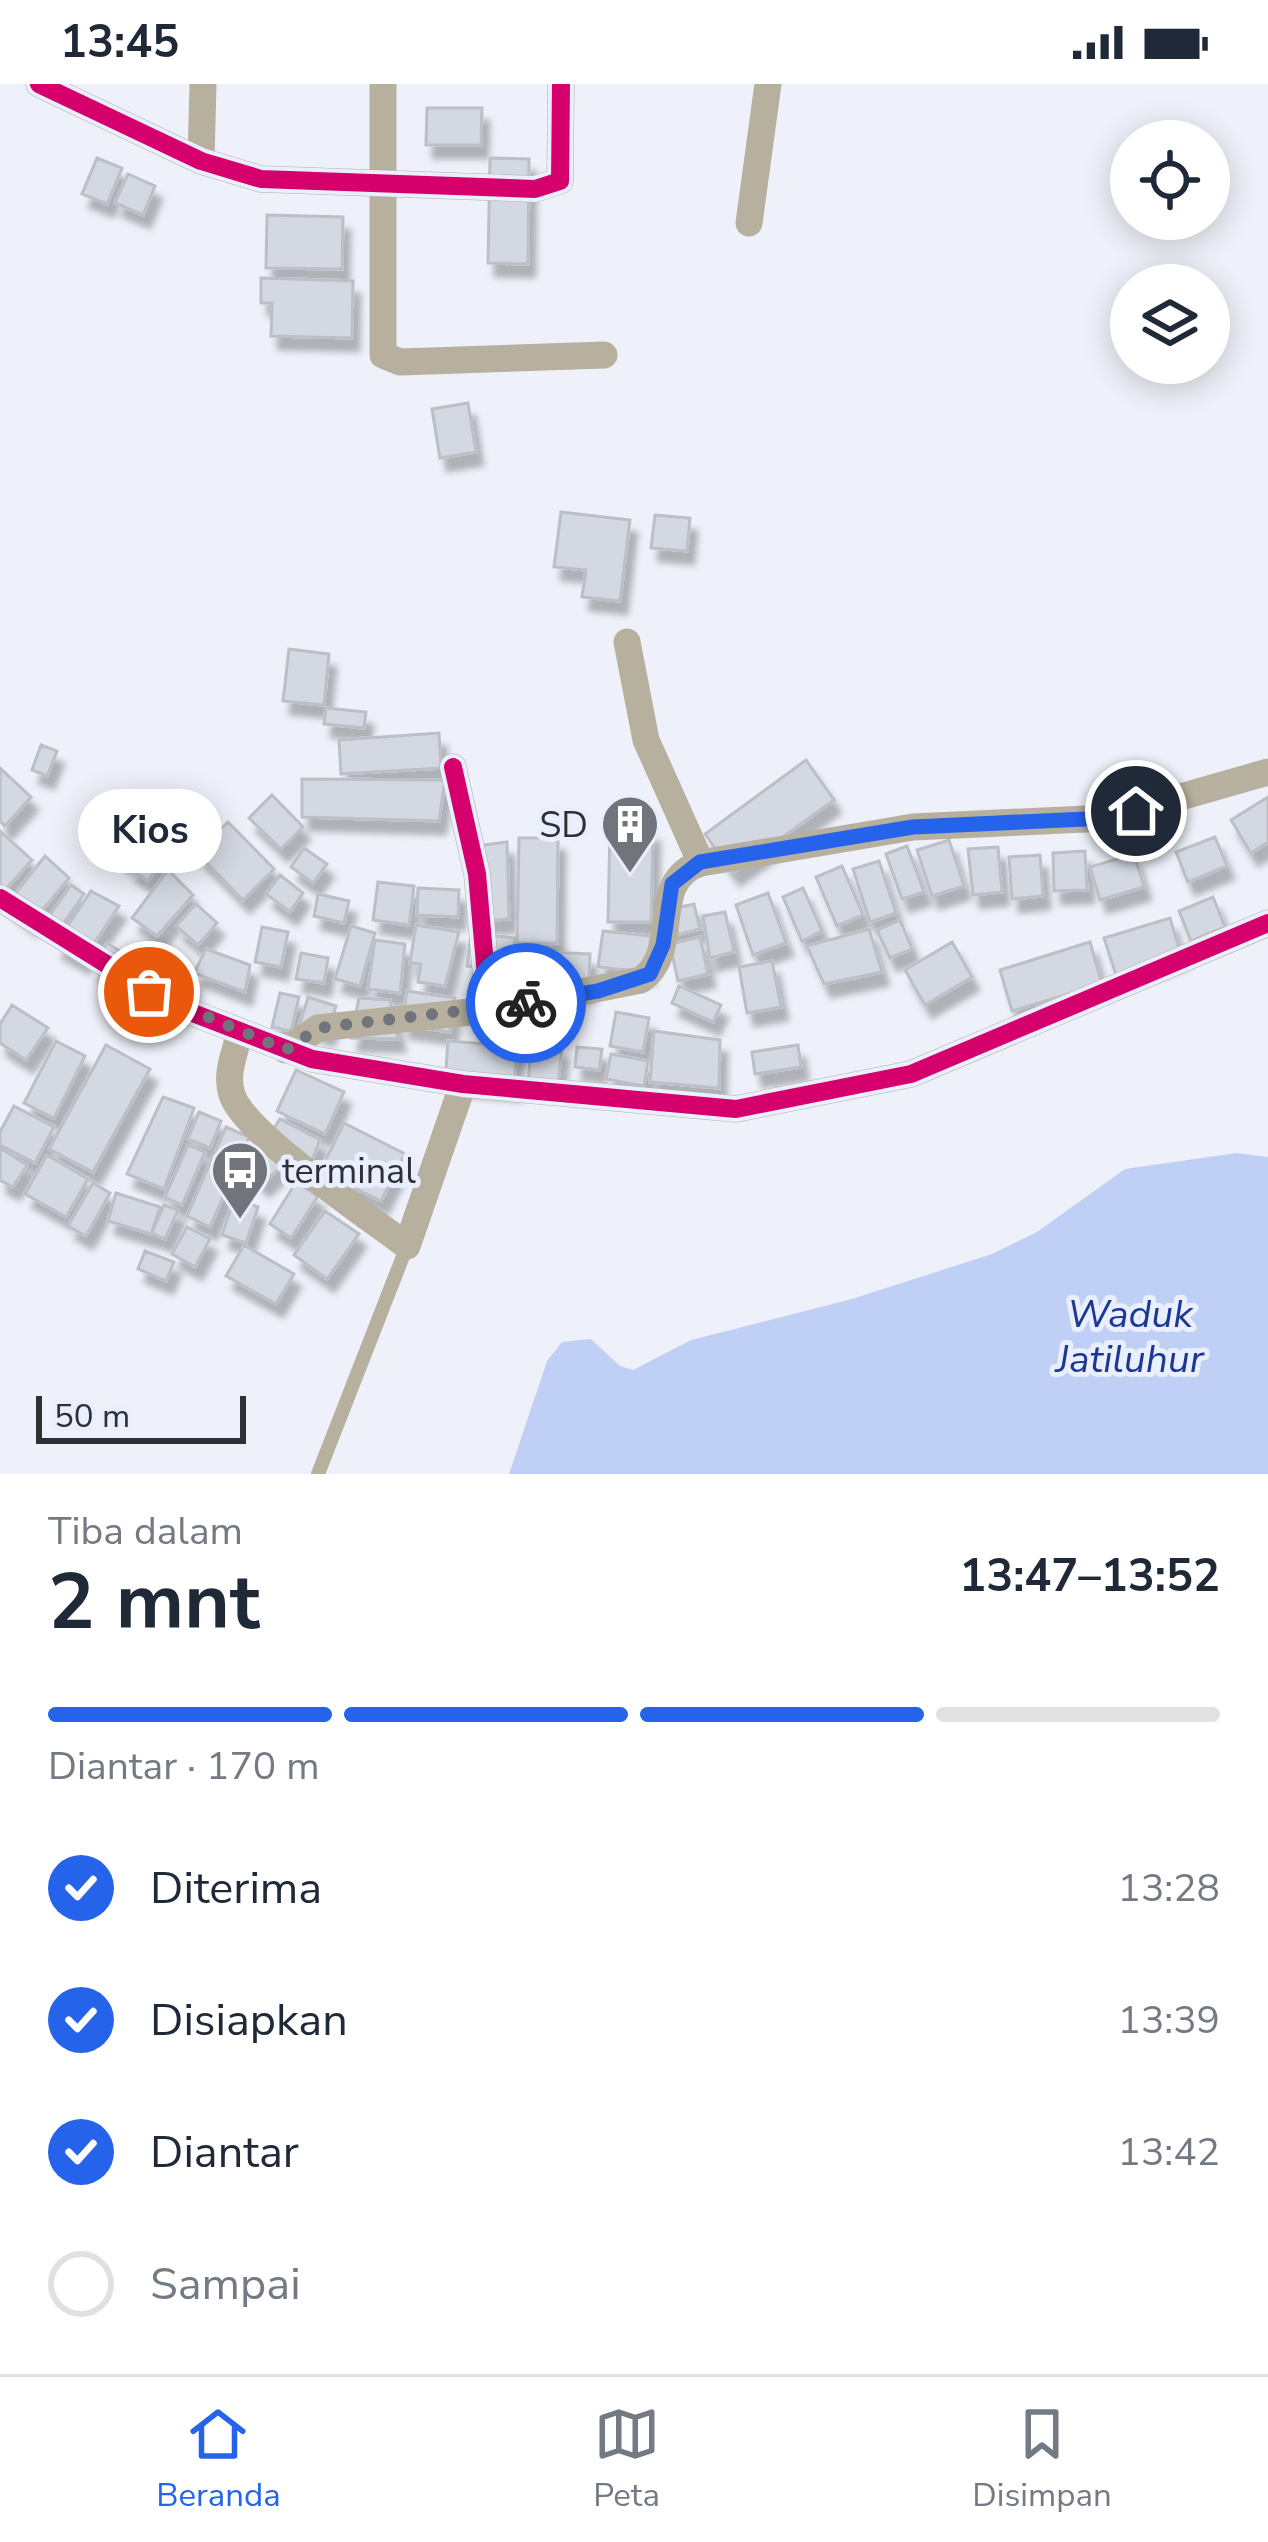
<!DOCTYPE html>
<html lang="id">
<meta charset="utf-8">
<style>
body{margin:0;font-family:"Nunito Sans",sans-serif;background:#f6f6f7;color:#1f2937;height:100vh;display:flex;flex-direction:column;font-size:45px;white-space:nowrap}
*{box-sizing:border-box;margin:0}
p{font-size:39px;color:#747a83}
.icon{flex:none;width:66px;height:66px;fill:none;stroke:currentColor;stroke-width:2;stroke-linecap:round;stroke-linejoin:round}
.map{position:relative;height:1390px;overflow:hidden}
.side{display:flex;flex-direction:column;background:#fff;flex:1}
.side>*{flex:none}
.controls{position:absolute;left:1110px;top:36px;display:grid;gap:24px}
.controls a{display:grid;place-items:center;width:120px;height:120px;border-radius:50%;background:#fff;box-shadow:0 6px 30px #0003;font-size:60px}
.scale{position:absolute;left:36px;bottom:30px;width:210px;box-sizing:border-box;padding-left:12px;border:6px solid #2d3035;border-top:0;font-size:33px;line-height:42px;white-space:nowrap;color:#2d3035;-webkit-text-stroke:9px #e9effe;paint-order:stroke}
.pin{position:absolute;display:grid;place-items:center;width:102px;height:102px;color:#fff;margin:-51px;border:6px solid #fff;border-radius:50%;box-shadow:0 3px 12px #0007}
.courier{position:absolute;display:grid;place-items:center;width:120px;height:120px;margin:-60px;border:9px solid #2563eb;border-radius:50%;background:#fff;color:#222;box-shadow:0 3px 15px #0007}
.bubble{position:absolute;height:84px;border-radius:42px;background:#fff;box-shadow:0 6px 30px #0003;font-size:39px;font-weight:700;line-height:84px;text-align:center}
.summary em{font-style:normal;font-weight:700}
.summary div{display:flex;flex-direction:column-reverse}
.summary{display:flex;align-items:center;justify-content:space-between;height:204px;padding:0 48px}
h1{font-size:78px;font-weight:700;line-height:90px}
.bar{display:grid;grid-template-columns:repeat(4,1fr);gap:18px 12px;align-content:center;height:144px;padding:0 48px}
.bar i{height:15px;border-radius:9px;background:#e0e1e3}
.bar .selected{background:#2563eb}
.bar p{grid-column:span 4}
ol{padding:0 48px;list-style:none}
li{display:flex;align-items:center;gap:36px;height:132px}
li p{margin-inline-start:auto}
li .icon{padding:12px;border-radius:50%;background:#2563eb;color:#fff;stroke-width:4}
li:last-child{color:#747a83}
li i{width:66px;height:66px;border:6px solid #e0e1e3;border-radius:50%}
.status{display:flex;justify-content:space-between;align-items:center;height:84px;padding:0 60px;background:#fff;direction:ltr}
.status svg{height:33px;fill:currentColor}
.menu{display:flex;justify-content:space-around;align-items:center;height:168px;border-top:3px solid #e0e1e3;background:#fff;font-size:33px;color:#747a83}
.menu a{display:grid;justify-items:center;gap:6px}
.menu .selected{color:#2563eb}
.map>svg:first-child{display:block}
</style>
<div class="status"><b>13:45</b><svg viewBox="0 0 49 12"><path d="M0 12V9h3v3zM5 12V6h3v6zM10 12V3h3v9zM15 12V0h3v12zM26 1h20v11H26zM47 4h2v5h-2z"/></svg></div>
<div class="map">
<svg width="1268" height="1390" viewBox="0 0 1268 1390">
<defs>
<filter id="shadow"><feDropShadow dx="7" dy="13" stdDeviation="3" flood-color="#0004"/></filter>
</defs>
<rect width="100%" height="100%" fill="#eef1f9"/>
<path fill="#bfcff5" d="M1237 1069 1268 1073V1390H509L547 1277 562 1258 591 1255 620 1282 633 1286 691 1256 852 1215 992 1170 1037 1148 1125 1085Z"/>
<path fill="#d4d8e2" stroke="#bcbfc5" stroke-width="3" filter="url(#shadow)" d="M427 24H482L481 61H426Z
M97 74 122 84 107 120 82 110Z
M490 74 529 75 528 180 488 179Z
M128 90 155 102 143 131 115 119Z
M267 131 343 133 342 185 266 184Z
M261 194 353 197 352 254 271 252 272 219H261Z
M468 319 476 368 440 374 432 325Z
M561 428 630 436 620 517 582 513 586 486 554 483Z
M655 431 690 434 687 467 651 464Z
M289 565 329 570 324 621 283 617Z
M326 624 366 628 364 644 324 640Z
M439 649 441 684 341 690 339 656Z
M41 661 57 667 47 692 32 686Z
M806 676 834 716 733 789 705 750Z
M0 684 31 713 5 742 0 737Z
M302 695 445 696 439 737 302 733Z
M272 711 303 743 281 765 249 734Z
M1268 713V758L1251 769 1231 736Z
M178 714 197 728 148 797 128 784Z
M228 738 274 785 243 816 197 769Z
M610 744 653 745 651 838H608Z
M129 745 144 758 125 778 111 766Z
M0 747 32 776 4 807 0 803Z
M1215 753 1227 782 1188 798 1176 768Z
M519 754H558L557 859H517Z
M949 756 964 802 932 812 917 766Z
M507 758 509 835 482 837 468 763Z
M907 762 924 808 902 815 886 770Z
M998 763 1002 808 973 811 968 765Z
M304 764 327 780 313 799 291 783Z
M1085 767 1087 806 1054 807 1053 769Z
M1134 770 1144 803 1100 816 1090 783Z
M1040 771 1043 812 1012 815 1009 773Z
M45 772 69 794 31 840 6 821Z
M879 777 896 829 870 838 853 785Z
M842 782 863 831 837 842 816 793Z
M168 786 193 811 157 852 132 834Z
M280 791 303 809 290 828 266 810Z
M378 798 414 802 409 841 373 836Z
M71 801 84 810 63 840 50 831Z
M418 804 459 806 458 833 417 831Z
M803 804 822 847 802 857 783 813Z
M91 807 119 822 82 877 55 861Z
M768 809 786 859 753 871 736 821Z
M318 810 349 817 344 839 314 832Z
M1213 813 1225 843 1191 857 1179 827Z
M196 820 217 839 198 861 176 842Z
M694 820 700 845 669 853 663 827Z
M725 828 734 868 710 874 703 832Z
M1170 834 1181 871 1116 891 1104 854Z
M900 836 912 865 890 874 877 846Z
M416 841 459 848 445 902 418 898 421 880 410 879Z
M351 842 375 849 360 902 335 895Z
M262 843 288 848 281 883 255 878Z
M869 845 882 888 824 900 807 862Z
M603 847 651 852 647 888 598 883Z
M471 849 515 854 511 887 467 882Z
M700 853 708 890 678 897 670 860Z
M375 856 405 860 400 909 368 905Z
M952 858 972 893 925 921 905 886Z
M1090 858 1102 900 1012 927 1000 886Z
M107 859 154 888 143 912 91 884Z
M206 865 250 881 245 908 194 889Z
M523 867 590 870 589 906 520 905Z
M301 869 328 874 324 899 296 895Z
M772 877 781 923 747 929 739 883Z
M165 886 191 898 178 927 152 915Z
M679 902 721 921 713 938 672 919Z
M407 907 455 914 450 948 402 941Z
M280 909 299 913 291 947 272 943Z
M308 913 336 922 327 949 300 940Z
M359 914 390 916 398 955 351 954Z
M12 921 48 944 26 976 0 959V940Z
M616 928 649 934 643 968 610 962Z
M654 947 720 956 719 1004 650 998Z
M56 957 85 972 54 1034 24 1019Z
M448 957 517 962 514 1004 445 998Z
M532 959 562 962 558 999 528 996Z
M106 961 150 985 93 1088 49 1065Z
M798 961 801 983 755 990 752 968Z
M577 963 602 965 599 986 575 983Z
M611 970 648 977 644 1002 606 995Z
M296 986 344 1008 325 1050 277 1027Z
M163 1013 194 1024 164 1105 127 1090Z
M14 1022 54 1043 35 1079 0 1061V1048Z
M199 1028 221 1037 210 1064 188 1055Z
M280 1035 320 1056 311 1079 269 1052Z
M344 1039 405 1070 381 1117 320 1087Z
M226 1043 249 1053 210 1143 187 1132Z
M264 1060 283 1081 262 1100 243 1079Z
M188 1061 205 1068 182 1121 165 1113Z
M0 1064 27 1081 13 1103 0 1096Z
M47 1071 88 1095 66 1133 25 1110Z
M296 1098 318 1112 291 1154 270 1140Z
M93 1099 110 1109 86 1152 68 1142Z
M116 1109 160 1123 151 1150 108 1137Z
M234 1114 258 1123 246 1159 222 1151Z
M164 1121 178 1126 165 1155 152 1149Z
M325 1127 359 1150 327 1195 294 1171Z
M187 1143 210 1155 195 1183 172 1170Z
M244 1161 294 1190 276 1220 226 1192Z
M145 1167 174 1178 166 1197 138 1185Z"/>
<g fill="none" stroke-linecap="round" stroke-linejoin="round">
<path stroke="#b7b09f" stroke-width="14" d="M318 1390 407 1162"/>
<path stroke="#b7b09f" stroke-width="27" d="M39 0 201 77 261 95 535 105 560 97 561 0
M383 0V271L400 278 604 271
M201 77 203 0
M749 139 768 0
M627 558 646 656 701 779
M453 683 477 790 489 926
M0 814 172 921 312 975 463 1000 736 1025 911 990 1268 839
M240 948C235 969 225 990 232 1011 245 1050 369 1133 407 1162L463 1000
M286 966 318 944 489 926 641 896C684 866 646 797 701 779L913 743 1107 734 1268 688"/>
<g stroke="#e9effe" stroke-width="26">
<path id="cycleway" d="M39 0 201 77 261 95 535 105 560 97 561 0
M453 683 477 790 489 926
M0 814 172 921 312 975 463 1000 736 1025 911 990 1268 839"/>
</g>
<use href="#cycleway" stroke="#d6006c" stroke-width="18"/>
</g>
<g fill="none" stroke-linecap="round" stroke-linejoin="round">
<path stroke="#71747a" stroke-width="12" stroke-dasharray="0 21.6" d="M149 908 286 966 318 944 526 919"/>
<path stroke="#2563eb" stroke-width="15" d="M526 919 598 907 650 890 663 861 672 800 700 778 913 743 1107 734 1136 727"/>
</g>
<defs>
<g id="building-pin" transform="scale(3)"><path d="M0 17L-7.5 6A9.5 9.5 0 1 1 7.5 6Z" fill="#71747a" stroke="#e9effe"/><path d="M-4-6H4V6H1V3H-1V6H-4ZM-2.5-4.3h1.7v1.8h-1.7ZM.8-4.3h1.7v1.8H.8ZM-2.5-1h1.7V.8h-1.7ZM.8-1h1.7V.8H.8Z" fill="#fff"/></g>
<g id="bus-pin" transform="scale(3)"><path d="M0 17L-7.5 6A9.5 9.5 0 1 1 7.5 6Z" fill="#71747a" stroke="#e9effe"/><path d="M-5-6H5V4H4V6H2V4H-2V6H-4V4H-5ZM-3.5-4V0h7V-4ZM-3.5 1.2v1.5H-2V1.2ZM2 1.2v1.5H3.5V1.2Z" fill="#fff"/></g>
</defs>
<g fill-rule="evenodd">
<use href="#building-pin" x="630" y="740"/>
<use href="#bus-pin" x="240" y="1086"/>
</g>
<g text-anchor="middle" stroke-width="10" stroke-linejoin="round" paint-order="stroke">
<g font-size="36" fill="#2d3035" stroke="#e9effe" text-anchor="end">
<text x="588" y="753">SD</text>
<text x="282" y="1099" text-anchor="start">terminal</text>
</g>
<g font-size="39" font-style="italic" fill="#1c3894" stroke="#e9effe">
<text x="1130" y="1243">Waduk<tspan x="1130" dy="45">Jatiluhur</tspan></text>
</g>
</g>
</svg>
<div class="controls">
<a><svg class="icon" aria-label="locate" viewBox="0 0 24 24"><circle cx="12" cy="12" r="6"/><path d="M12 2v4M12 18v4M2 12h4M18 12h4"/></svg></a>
<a><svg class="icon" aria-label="layers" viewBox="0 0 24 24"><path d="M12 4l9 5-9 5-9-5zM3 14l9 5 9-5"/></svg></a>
</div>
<div class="scale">50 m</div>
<div class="pin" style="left:149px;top:908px;background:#ea580c"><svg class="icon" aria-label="bag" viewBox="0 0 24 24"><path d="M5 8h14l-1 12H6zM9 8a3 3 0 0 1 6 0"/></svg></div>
<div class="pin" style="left:1136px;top:727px;background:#1f2937"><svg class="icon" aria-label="home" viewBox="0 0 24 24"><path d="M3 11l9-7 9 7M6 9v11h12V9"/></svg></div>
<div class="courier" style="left:526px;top:919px"><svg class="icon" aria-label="bike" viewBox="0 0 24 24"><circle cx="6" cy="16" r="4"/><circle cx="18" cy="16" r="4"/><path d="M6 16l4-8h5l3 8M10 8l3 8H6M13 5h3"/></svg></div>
<div class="bubble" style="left:78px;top:705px;width:144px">Kios</div>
</div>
<section class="side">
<div class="summary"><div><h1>2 mnt</h1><p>Tiba dalam</p></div><em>13:47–13:52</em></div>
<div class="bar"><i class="selected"></i><i class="selected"></i><i class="selected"></i><i></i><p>Diantar · 170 m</p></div>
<ol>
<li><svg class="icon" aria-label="check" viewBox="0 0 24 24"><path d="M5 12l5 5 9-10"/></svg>Diterima<p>13:28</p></li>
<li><svg class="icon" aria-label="check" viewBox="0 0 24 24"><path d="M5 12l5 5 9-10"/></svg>Disiapkan<p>13:39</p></li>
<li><svg class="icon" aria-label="check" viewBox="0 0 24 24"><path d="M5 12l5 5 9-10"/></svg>Diantar<p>13:42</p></li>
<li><i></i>Sampai</li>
</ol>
</section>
<nav class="menu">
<a class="selected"><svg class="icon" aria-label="home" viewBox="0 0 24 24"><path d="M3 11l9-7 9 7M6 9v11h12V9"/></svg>Beranda</a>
<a><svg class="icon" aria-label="map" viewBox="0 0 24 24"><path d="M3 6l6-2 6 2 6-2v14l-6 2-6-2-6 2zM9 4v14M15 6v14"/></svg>Peta</a>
<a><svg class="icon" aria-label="saved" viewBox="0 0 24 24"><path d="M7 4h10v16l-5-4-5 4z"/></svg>Disimpan</a>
</nav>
